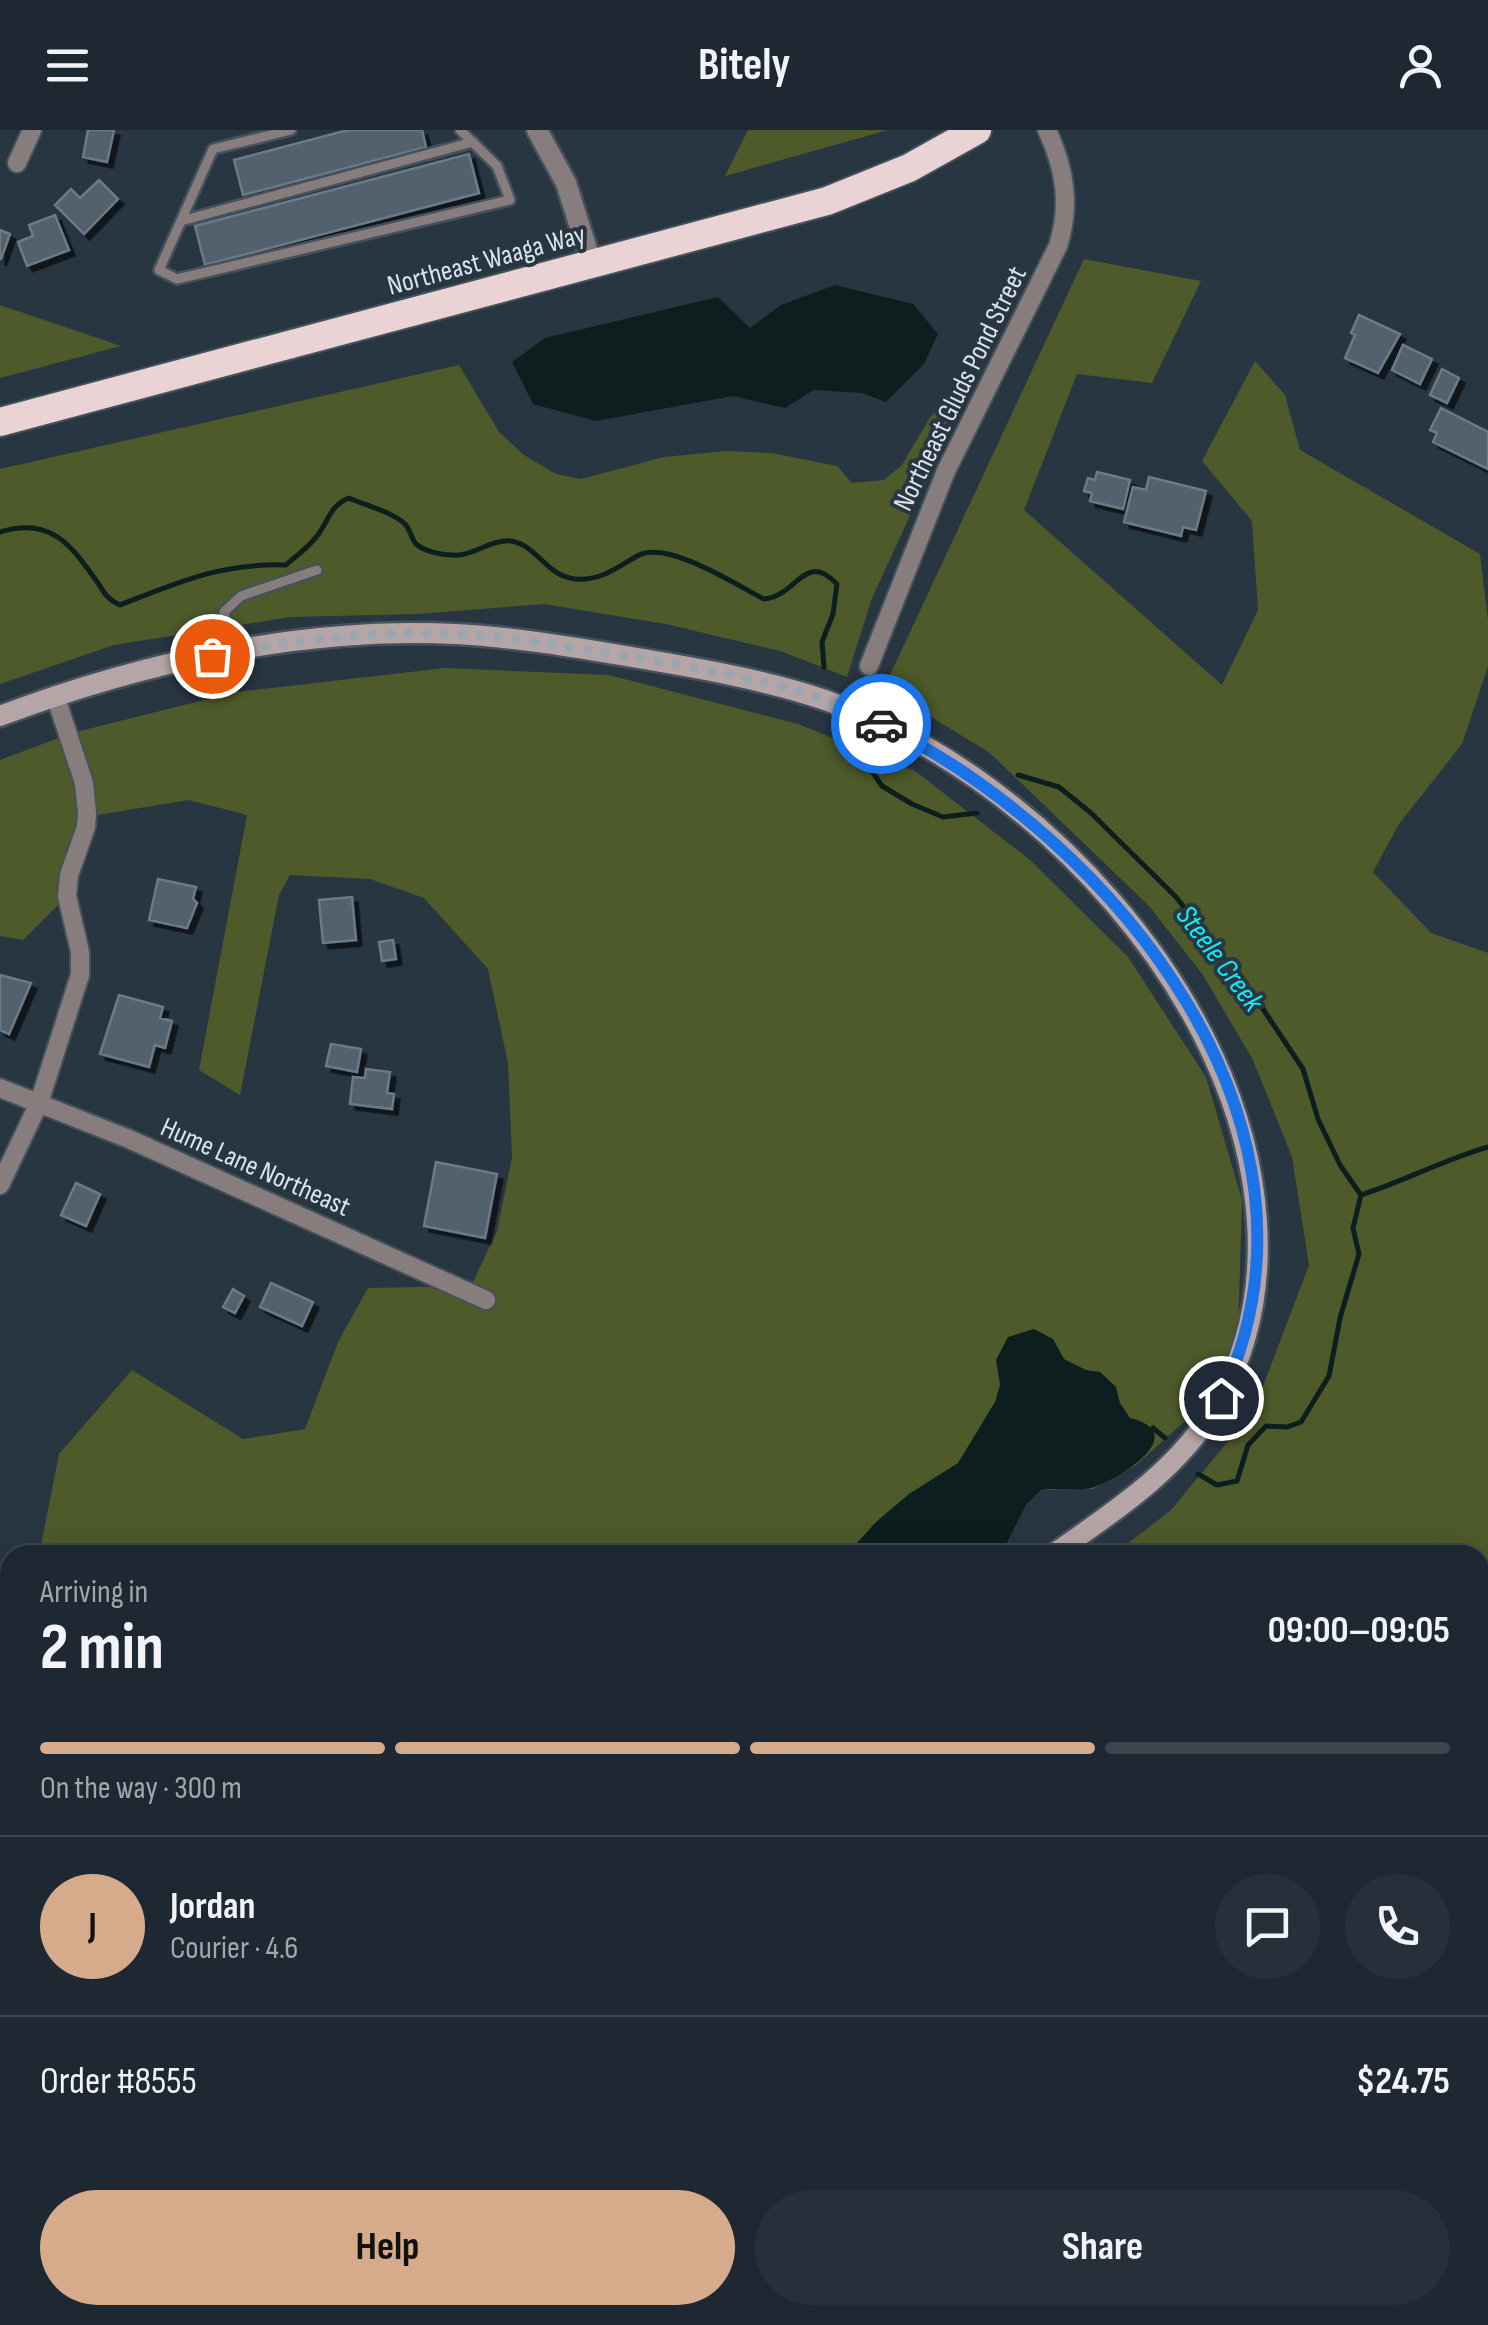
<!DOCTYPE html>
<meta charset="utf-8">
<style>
body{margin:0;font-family:"Sofia Sans Condensed",sans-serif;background:#26303a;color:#f1f3f6;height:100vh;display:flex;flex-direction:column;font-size:38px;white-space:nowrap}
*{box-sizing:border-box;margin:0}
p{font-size:32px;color:#a1a6ac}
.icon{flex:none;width:55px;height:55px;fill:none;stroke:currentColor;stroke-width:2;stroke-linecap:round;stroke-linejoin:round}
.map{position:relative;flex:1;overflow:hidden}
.panel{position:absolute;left:0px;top:1415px;width:1490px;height:780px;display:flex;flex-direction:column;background:#1e2832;border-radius:30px 30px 0 0;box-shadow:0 10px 40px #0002,0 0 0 2px #3c444d}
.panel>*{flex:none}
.pin{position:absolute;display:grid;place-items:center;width:85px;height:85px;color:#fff;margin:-42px;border:5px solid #fff;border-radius:50%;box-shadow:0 2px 10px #0007}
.courier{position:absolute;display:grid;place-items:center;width:100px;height:100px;margin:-50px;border:8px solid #1a73e8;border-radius:50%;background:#fff;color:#222;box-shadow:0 2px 12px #0007}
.overview em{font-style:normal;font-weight:700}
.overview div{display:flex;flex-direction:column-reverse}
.overview{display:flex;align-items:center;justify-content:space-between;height:170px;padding:0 40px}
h1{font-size:65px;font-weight:700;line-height:75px}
.bar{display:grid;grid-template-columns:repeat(4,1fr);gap:15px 10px;align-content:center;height:120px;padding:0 40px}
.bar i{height:12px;border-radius:8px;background:#3c444d}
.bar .selected{background:#d6ab8b}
.bar p{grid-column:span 4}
.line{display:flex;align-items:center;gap:25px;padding:0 40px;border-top:2px solid #3c444d}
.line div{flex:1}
.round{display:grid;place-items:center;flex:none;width:105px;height:105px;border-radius:52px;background:#26303a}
.cta{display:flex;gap:20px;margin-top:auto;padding:20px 40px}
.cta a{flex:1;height:115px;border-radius:60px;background:#d6ab8b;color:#111;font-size:40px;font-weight:700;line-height:115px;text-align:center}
.cta a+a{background:#26303a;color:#f1f3f6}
header{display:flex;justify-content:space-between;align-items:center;height:130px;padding:0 40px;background:#1e2832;font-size:45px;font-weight:700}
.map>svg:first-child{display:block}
</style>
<header><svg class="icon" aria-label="menu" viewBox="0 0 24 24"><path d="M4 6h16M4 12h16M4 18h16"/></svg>Bitely<svg class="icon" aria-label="person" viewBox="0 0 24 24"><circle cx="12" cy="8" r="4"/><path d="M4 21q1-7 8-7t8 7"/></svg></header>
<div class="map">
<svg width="1488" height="2195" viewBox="0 0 1488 2195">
<defs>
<filter id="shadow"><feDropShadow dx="5.5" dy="5.5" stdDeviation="0" flood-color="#0009"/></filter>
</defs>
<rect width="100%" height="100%" fill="#283642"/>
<path fill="#4e5a2a" d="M748 0H888L725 46Z
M1084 129 1201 151 1152 253 1077 244 1024 380 1222 555 1258 480 1252 391 1202 331 1255 231 1285 265 1300 320 1480 424 1488 490V536L1462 614 1399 694 1373 742 1431 803 1488 823V1519L1480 1511V1425H1113L1171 1380 1254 1280 1309 1135 1292 1027 1253 930 1203 845 1149 776 990 623 884 558Z
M0 175 121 216 0 248Z
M459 235 499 302 524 325 556 344 581 349 664 327 727 321 772 323 837 336 852 353 884 350 902 335 929 289 949 266 960 277 872 468 847 547 780 521 666 494 544 474 417 484 290 487 114 515 0 554V339Z
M445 538 609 545 798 594 915 641 1029 729 1128 827 1206 947 1242 1070 1238 1203 1214 1256 1194 1283 1136 1335 1093 1359 1041 1360 1026 1375 1001 1425H39L59 1324 132 1240 243 1309 305 1299 338 1212 368 1158 471 1156 497 1101 512 1027 508 933 488 839 424 768 370 749 290 745 279 765 240 965 199 940 247 685 189 670 97 685 61 772 23 810 0 806V630L72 603 236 562Z
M10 1631V1682L0 1677V1642Z
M10 1864V2185H534L531 2195H0V1870Z
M637 2185H1260L1256 2195H631Z"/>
<path fill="#0d1e1f" d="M835 155 913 174 938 204 924 234 886 272 862 263 814 260 785 278 733 266 596 291 533 274 512 232 545 208 718 167 750 198 781 175Z
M1034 1199 1053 1209 1064 1229 1086 1240 1100 1242 1116 1257 1120 1273 1130 1288C1191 1303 1123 1346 1097 1356 1082 1363 1058 1357 1041 1360L1026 1375 1001 1425H846L876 1392 909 1364 958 1333 995 1272 1000 1255 996 1230 1008 1207Z
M266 2185H534L531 2195H265Z"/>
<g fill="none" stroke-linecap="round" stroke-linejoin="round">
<path stroke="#0d1e1f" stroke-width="5" d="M0 402C51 386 71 415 98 453 105 464 108 470 120 475 179 452 221 433 286 435 296 426 309 417 317 406 329 391 329 376 349 368 365 375 392 382 405 394 410 399 411 408 416 414 424 421 441 425 452 425 473 427 490 409 511 411 537 415 546 446 575 449 601 451 616 438 637 426 667 409 736 455 764 469 798 466 804 420 837 454L833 484 822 512 824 537
M855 616 882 656 912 674 943 687 977 683
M1018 645 1059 657 1091 683 1176 767 1261 876 1303 939 1318 989 1340 1035 1361 1065
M1361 1065C1404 1051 1444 1030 1488 1017
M1153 1298 1165 1308
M1198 1344 1217 1355 1237 1351 1248 1315 1266 1296 1287 1297 1301 1292 1329 1246 1340 1188 1359 1124 1353 1098 1361 1065"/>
</g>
<path fill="#52616e" stroke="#6a7a87" stroke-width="2.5" filter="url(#shadow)" d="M88 0H114L107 32 83 27Z
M348 0H422L426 17 243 65 234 30Z
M469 24 479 63 205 135 195 96Z
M99 50 118 69 84 104 55 75 71 59 80 68Z
M55 85 69 120 27 136 18 112 33 106 29 95Z
M0 100 10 104 1 129H0Z
M1359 185 1400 204 1378 243 1345 228 1355 205 1351 203Z
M1403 215 1432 229 1420 254 1392 240Z
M1442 239 1459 248 1447 273 1430 265Z
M1441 278 1488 302V339L1433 312 1437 303 1430 300Z
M1097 342 1130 350 1123 379 1090 371 1092 363 1084 361 1088 348 1095 350Z
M1149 347 1206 361 1196 400 1183 397 1181 406 1124 392 1133 357 1146 360Z
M158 749 196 757 193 769 197 773 187 798 149 790Z
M352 767 356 810 323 813 319 770Z
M393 810 396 829 382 831 379 812Z
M0 845 31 853 9 904 0 900Z
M119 865 163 877 160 888 172 891 165 918 155 915 149 937 100 924Z
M331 914 361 919 357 942 326 936Z
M366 939 390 942 387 963 394 964 392 979 350 974 353 947 365 948Z
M436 1032 497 1044 485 1108 424 1096Z
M76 1053 100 1064 86 1096 61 1085Z
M271 1153 313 1172 302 1196 260 1177Z
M233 1159 244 1166 235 1183 223 1177Z
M0 1695 10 1700V1721L2 1738Z
M7 1747 10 1749V1817L0 1812V1785L8 1768 0 1761Z"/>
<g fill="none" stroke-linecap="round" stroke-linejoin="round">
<g stroke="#45525d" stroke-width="14">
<path id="service" d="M291 0 213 19 159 140 177 149 510 70 497 36 460 0
M181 91 473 12
M231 519 224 482 241 466 317 440"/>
</g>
<g stroke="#45525d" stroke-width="22">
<path id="minor" d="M17 33 32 0
M869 536 946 341 1058 116C1071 75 1065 39 1047 0
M0 958 129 1009 486 1170
M0 1055 39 973 80 845V822L67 766 69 745 86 697 87 683 84 653 55 565"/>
</g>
<g stroke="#45525d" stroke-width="25">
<path id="tertiary" d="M537 0 566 53 592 135
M1480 1788 1488 1771
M1285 2195 1290 2185"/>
</g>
<g stroke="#45525d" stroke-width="25">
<path id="secondary" d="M0 586C143 532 302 497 455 504 514 507 573 517 632 527 697 538 762 549 825 570 1033 642 1243 866 1257 1092 1261 1155 1250 1217 1218 1273 1179 1340 1115 1381 1052 1425
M594 2195 599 2185"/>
</g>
<g stroke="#45525d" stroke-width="32">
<path id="trunk" d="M0 292 827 71 909 38 977 0"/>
</g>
<use href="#service" stroke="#877d7d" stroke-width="9"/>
<use href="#minor" stroke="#877d7d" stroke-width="18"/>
<use href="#tertiary" stroke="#877d7d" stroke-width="20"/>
<use href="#secondary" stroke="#b6a5a6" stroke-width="20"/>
<use href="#trunk" stroke="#ead3d4" stroke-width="28"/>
</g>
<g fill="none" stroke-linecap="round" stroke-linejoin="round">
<path stroke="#9ca6b0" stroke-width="10" stroke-dasharray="0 18" d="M212 526C290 510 373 501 453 504 521 507 588 520 656 531 732 544 812 558 881 594"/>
<path stroke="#1a73e8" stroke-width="12" d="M881 594C1116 711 1349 997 1221 1268"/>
</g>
<g text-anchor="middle" stroke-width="8" stroke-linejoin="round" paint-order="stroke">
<g font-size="28" fill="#dbe3eb" stroke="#283642">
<text transform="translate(486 129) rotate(-15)" y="10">Northeast Waaga Way</text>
<text transform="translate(959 258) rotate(-64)" y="10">Northeast Gluds Pond Street</text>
<text transform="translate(256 1036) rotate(24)" y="10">Hume Lane Northeast</text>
</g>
<g font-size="30" font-style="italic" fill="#10edf7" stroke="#283642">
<text transform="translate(1220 828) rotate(53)" y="10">Steele Creek</text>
</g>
</g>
</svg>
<div class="pin" style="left:212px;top:526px;background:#ea580c"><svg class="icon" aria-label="bag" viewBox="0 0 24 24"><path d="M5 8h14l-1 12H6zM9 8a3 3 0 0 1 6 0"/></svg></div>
<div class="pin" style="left:1221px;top:1268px;background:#1f2937"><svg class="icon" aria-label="home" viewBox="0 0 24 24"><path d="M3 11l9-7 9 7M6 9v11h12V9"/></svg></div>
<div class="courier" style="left:881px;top:594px"><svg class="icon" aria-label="car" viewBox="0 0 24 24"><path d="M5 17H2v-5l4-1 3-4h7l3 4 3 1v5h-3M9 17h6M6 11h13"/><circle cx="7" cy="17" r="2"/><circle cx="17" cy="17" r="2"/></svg></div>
<section class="panel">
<div class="overview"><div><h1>2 min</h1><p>Arriving in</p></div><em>09:00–09:05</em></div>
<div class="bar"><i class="selected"></i><i class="selected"></i><i class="selected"></i><i></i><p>On the way · 300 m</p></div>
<div class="line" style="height:180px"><b class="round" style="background:#d6ab8b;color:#111">J</b><div><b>Jordan</b><p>Courier · 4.6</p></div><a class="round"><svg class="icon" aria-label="chat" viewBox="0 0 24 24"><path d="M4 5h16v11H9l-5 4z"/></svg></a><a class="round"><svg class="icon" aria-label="phone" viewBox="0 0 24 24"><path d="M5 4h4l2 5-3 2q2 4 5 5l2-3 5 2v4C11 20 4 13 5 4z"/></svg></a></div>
<div class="line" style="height:130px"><div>Order #8555</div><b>$24.75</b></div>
<div class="cta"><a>Help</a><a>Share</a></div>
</section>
</div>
